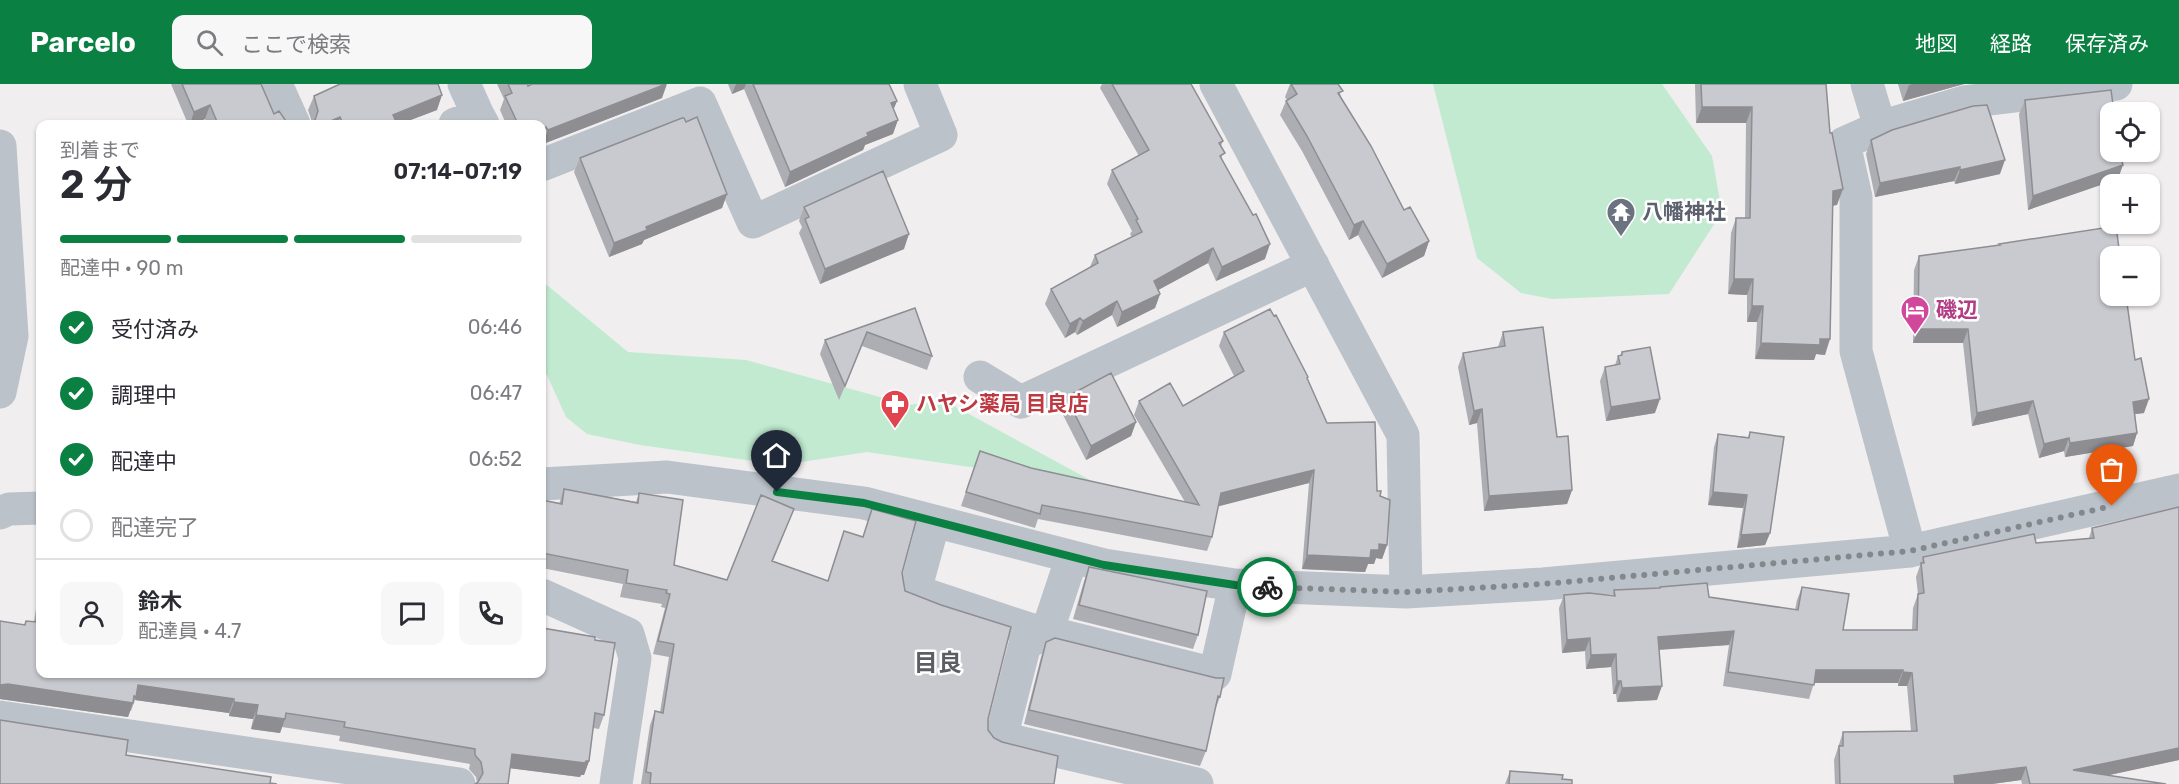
<!DOCTYPE html>
<html lang="ja">
<meta charset="utf-8">
<style>
body{margin:0;font-family:Rubik,"Noto Sans JP",sans-serif;background:#f7f7f7;color:#2b2b33;height:100vh;display:flex;flex-direction:column;font-size:22px;white-space:nowrap}
*{box-sizing:border-box;margin:0}
p{font-size:20px;color:#7c7c81}
.icon{flex:none;width:33px;height:33px;fill:none;stroke:currentColor;stroke-width:2;stroke-linecap:round;stroke-linejoin:round}
.map{position:relative;flex:1;overflow:hidden}
.details{position:absolute;left:36px;top:36px;width:510px;height:558px;display:flex;flex-direction:column;background:#fff;border-radius:12px;box-shadow:0 2px 4px #0004}
.details>*{flex:none}
.fabs{position:absolute;left:2100px;top:18px;display:grid;gap:12px}
.fabs a{display:grid;place-items:center;width:60px;height:60px;border-radius:12px;background:#fff;box-shadow:0 2px 4px #0004;font-size:30px}
.pin{position:absolute;display:grid;place-items:center;width:51px;height:51px;color:#fff;margin:-62px -26px;border-radius:50% 50% 50% 0;rotate:-45deg;box-shadow:0 0 6px #0007}
.pin .icon{rotate:45deg}
.courier{position:absolute;display:grid;place-items:center;width:60px;height:60px;margin:-30px;border:4px solid #0b8043;border-radius:50%;background:#fff;color:#222;box-shadow:0 2px 8px #0007}
.headline em{font-style:normal;font-weight:600}
.headline div{display:flex;flex-direction:column-reverse}
.headline{display:flex;align-items:center;justify-content:space-between;height:102px;padding:0 24px}
h1{font-size:39px;font-weight:600;line-height:45px}
.bar{display:grid;grid-template-columns:repeat(4,1fr);gap:9px 6px;align-content:center;height:72px;padding:0 24px}
.bar i{height:8px;border-radius:4px;background:#e1e1e2}
.bar .current{background:#0b8043}
.bar p{grid-column:span 4}
.line{display:flex;align-items:center;gap:15px;padding:0 24px;border-top:2px solid #e1e1e2}
.line div{flex:1}
.round{display:grid;place-items:center;flex:none;width:63px;height:63px;border-radius:12px;background:#f7f7f7}
ol{padding:0 24px;list-style:none}
li{display:flex;align-items:center;gap:18px;height:66px}
li p{margin-inline-start:auto}
li .icon{padding:6px;border-radius:50%;background:#0b8043;color:#fff;stroke-width:4}
li:last-child{color:#7c7c81}
li i{width:33px;height:33px;border:3px solid #e1e1e2;border-radius:50%}
header{display:flex;align-items:center;gap:36px;box-sizing:border-box;height:84px;padding:0 30px;background:#0b8043;color:#fff}
header strong{font-size:28px}
nav{display:flex;gap:33px;margin-inline-start:auto;font-size:21px}
.search{width:420px;height:54px;background:#f7f7f7;display:flex;align-items:center;gap:15px;box-sizing:border-box;padding:0 21px;border-radius:12px;color:#7c7c81;font-size:22px}
.map>svg:first-child{display:block}
</style>
<header>
<strong>Parcelo</strong>
<div class="search"><svg class="icon" aria-label="search" viewBox="0 0 24 24"><circle cx="10" cy="10" r="6"/><path d="M15 15l6 6"/></svg>ここで検索</div>
<nav><a>地図</a><a>経路</a><a>保存済み</a></nav>
</header>
<div class="map">
<svg width="2179" height="700" viewBox="0 0 2179 700">
<rect width="100%" height="100%" fill="#f0eeee"/>
<path fill="#c1ead1" d="M1433 0H1662L1712 72 1722 128 1669 210 1552 215 1521 209 1477 174Z
M542 197 628 268 746 276 909 321 943 316 1101 402 867 368 782 381 640 361 587 350 566 333 547 291 542 287Z"/>
<g fill="none" stroke-linecap="round" stroke-linejoin="round">
<path stroke="#bbc2c9" stroke-width="33" d="M276 0 294 40
M464 0 478 31
M1216 0 1403 351 1406 508
M1867 0 1880 43
M455 40 478 31 483 40
M0 62 12 252 0 308
M542 81 700 19 753 138 941 51 920 0
M980 293 1021 318 1313 181
M542 400 667 393 864 419 1104 481 1235 501 1406 508 1543 500 1910 467 2179 406
M0 429 9 425 40 424
M934 437 915 507 1029 545 1047 548 1215 590 1235 501
M1910 467 1856 267V113L1844 59 1880 43 1964 18 2116 0
M1072 473 1047 548 1025 560 1001 654 1197 700
M542 511 628 550 635 574 616 700
M0 633 459 700"/>
</g>
<path fill="#adaeb3" d="M171 0H261L274 30 288 40H207L205 35 193 40H188Z
M497 0H528V2L662 14 543 60 542 57V40H506L500 26 504 15Z
M728 0H889L897 17 894 24 893 50 865 61 863 66 785 103 744 5 732 10Z
M1102 0H1191L1223 57 1221 62 1222 76 1265 175 1216 197 1208 179 1158 206 1160 210 1155 224 1117 243 1112 231 1077 251 1075 248 1065 254 1045 220 1051 205 1090 183 1095 171 1132 153 1130 150 1132 147 1107 100 1112 86 1139 72 1100 4Z
M1290 0H1338L1341 13 1404 126 1429 157 1424 172 1382 194 1358 151 1349 156 1302 67 1280 31 1286 17 1287 16 1285 13Z
M1695 0H1826L1830 49 1837 121H1833L1825 271 1816 270 1814 276 1755 275 1757 238H1747V211L1728 210 1731 149 1736 134H1745L1746 39H1696Z
M1898 0H1964L1903 17Z
M314 12 437 26 400 40H309L312 38 308 26Z
M2025 16 2110 28V41L2118 95 2028 126 2019 30Z
M1871 56 2000 90 1955 100 1954 97 1875 113 1866 70Z
M580 74 727 110 722 124 644 156 642 160 609 173 574 88Z
M804 123 904 165 820 200 799 149 802 143 799 137Z
M1999 160 2135 276 2144 329 2135 330 2137 349 2133 362 2065 373 2064 367 2039 374 2028 330 1972 342 1963 259H1913L1914 186 1919 172 1999 162Z
M915 224 932 272 927 286 862 262 839 316 820 270 825 256Z
M1224 248 1308 293 1307 296 1327 339 1380 412 1387 461 1382 475 1376 474 1374 480H1368L1365 488 1302 485 1309 399 1218 422 1212 453 1207 467 1038 435 1035 444 961 422 975 381 1031 384 1185 418 1134 331 1139 317 1183 322 1234 292 1219 262Z
M1503 248 1557 353 1572 406 1567 420 1484 427 1477 339 1469 341 1458 283 1463 269 1498 263Z
M1622 268 1655 329 1606 337 1600 297 1605 283 1615 281 1618 272H1620Z
M1066 313 1136 338 1131 352 1086 376 1061 327Z
M40 338V391H36V350Z
M1750 348 1770 449 1765 461 1737 464 1743 424 1708 421 1714 363 1718 350 1748 353Z
M564 405 636 418 639 409 674 481 727 496 794 425 773 477 827 497 863 453 872 425 902 489 905 507 988 635V646L994 654 1054 700H641L650 641 655 627 660 628 669 573 653 570 665 524 661 523 662 520 620 513 623 500 542 484V416L559 420Z
M2179 423V676L2108 691 2166 700H2022L2021 696 1992 700H1835L1834 676 1843 648 1911 647 1907 602H1898V599H1814L1809 615 1723 602 1729 561 1659 566 1657 616 1617 618 1616 610H1613L1611 583 1586 585 1585 567 1562 569 1559 524 1564 511 1612 512 1614 506 1659 504 1660 503 1709 513 1795 526 1797 516 1802 503 1843 546H1912L1913 524 1918 510 1916 493 1923 473 2089 454 2092 444Z
M1089 483 1198 551 1193 565 1073 535 1084 497Z
M40 513V590L595 556 604 631 599 645 593 644 589 677 584 691H581L580 693 510 684 477 699 476 693 469 685 470 680 339 657 340 652 282 643 280 649 251 645 253 635 229 632V629L135 616 131 627H130L128 633 0 615V537L24 541 26 537 34 538 36 525Z
M1046 558 1220 613 1215 626 1206 667 1200 682 1024 640 1041 573Z
M1510 687 1562 695 1572 700H1505Z"/>
<path fill="#8d8d92" d="M667 0 662 14 543 60 548 46Z
M736 0H746L744 5 732 10Z
M1912 0H1964L1903 17 1909 1Z
M442 11 437 26 400 40H390L393 31Z
M897 17 891 31V19Z
M210 21 205 35 193 40H190L194 28Z
M1702 23H1752L1746 39H1696Z
M2110 29V39L2109 43 2106 30Z
M340 33 337 40H324Z
M898 36 893 50 865 61 863 66 785 103 790 88 867 49Z
M546 43 542 56V45Z
M2005 76 2000 90 1955 100 1960 86Z
M2123 81 2118 95 2028 126 2033 112Z
M1960 83 1954 97 1875 113 1880 99Z
M1843 105 1837 121 1827 123 1833 107Z
M727 110 722 124 644 156 642 160 609 173 614 159 646 143Z
M1363 137 1358 151 1349 156 1354 141Z
M909 150 904 165 820 200 825 185Z
M1429 157 1424 172 1382 194 1387 180Z
M1270 160 1265 175 1216 197 1222 183Z
M1213 164 1208 179 1149 211 1154 197Z
M1734 195H1753L1747 211 1728 210Z
M1160 210 1155 224 1117 243 1122 228Z
M1117 217 1112 231 1077 251 1083 237Z
M1752 222H1763L1757 238H1747Z
M1080 234 1075 248 1065 254 1070 240Z
M1918 245H1968L1963 259H1913Z
M1820 255H1830L1825 271 1816 270 1814 276 1755 275 1761 259Z
M1660 315 1655 329 1606 337 1611 323Z
M2149 315 2144 329 2128 331 2133 318Z
M2033 317 2028 330 1972 342 1977 329Z
M1482 325 1477 339 1469 341 1474 327Z
M1136 338 1131 352 1086 376 1091 362Z
M2137 349 2133 362 2065 373 2070 359Z
M2069 354 2064 367 2039 374 2044 360Z
M40 378V391H36Z
M1314 386 1309 399 1216 423 1221 409Z
M1572 406 1567 420 1484 427 1489 412Z
M1713 408 1747 411 1743 424 1708 421Z
M1770 449 1765 461 1737 464 1741 451Z
M1379 460 1387 461 1382 475 1376 474 1374 480H1368L1365 488 1302 485 1307 471 1371 466Z
M1734 547 1729 561 1653 566 1658 553Z
M1590 554 1585 567 1562 569 1567 556Z
M1616 570 1611 583 1586 585 1591 571Z
M1816 586H1903L1898 599H1811Z
M1903 588 1912 589 1907 602H1898Z
M1617 597H1621L1616 610H1613Z
M8 600 133 619 128 633 0 615V601Z
M138 601 234 615 229 629 135 616Z
M1662 602 1657 616 1617 618 1622 604Z
M234 618 258 621 253 635 229 632Z
M256 631 285 635 280 649 251 645Z
M2179 664V676L2068 700 2073 686Z
M512 670 589 677 584 691H581L580 693 507 684Z
M2026 683 2021 696 1992 700H1951L1954 692Z"/>
<path fill="#c9cad0" stroke="#8d8d92" stroke-width="1.5" d="M182 0H261L274 30 279 27 288 40H218L210 21 194 28Z
M340 0H438L442 11 393 31 397 40H343L340 33 324 40H309L315 36 318 27 314 12Z
M508 0H528V2L532 0H666L548 46 546 43 542 45V40H518L505 12 512 9Z
M753 0H889L897 17 891 19 898 36 867 49 868 52 790 88Z
M1112 0H1191L1223 57 1219 59 1225 69 1220 72 1253 131 1256 130 1270 160 1222 183 1213 164 1154 197 1160 210 1122 228 1117 217 1083 237 1080 234 1070 240 1051 205 1098 179 1095 171 1142 148 1136 136 1138 135 1112 86 1149 66Z
M1291 0H1338L1343 7 1338 9 1371 62 1404 126 1410 123 1429 157 1387 180 1363 137 1354 141 1307 52 1286 17 1297 10Z
M1701 0H1826L1830 49H1832L1843 105 1833 107 1830 255H1820V261L1761 259 1763 222H1752L1753 195H1734L1736 134H1750L1752 23H1702Z
M2111 6 2114 28H2110V29L2106 30 2110 43V68H2119L2123 81 2033 112 2025 16Z
M1987 21 2005 76 1960 86V83L1880 99 1871 56 1892 46 1973 22Z
M697 33 727 110 646 143 647 146 614 159 580 74 682 34H684L686 38Z
M883 87 909 150 825 185 805 135 809 133 804 123Z
M2116 142 2120 172H2110V212H2126L2135 276 2141 274 2149 315 2133 318 2137 349 2070 359 2069 354 2044 360 2033 317 1977 329 1968 245H1918L1919 172 2000 161 1999 160Z
M915 224 932 272 867 248 845 302 825 256Z
M1270 225 1274 232 1276 231 1308 293 1307 294 1327 339 1375 338 1377 407H1381L1380 412 1390 416 1387 461 1379 460V466H1371L1370 474 1307 471 1314 386 1221 409 1212 453 1042 421 1040 430 966 408 980 367 1031 384 1199 421 1139 317 1170 299 1183 322 1244 287 1224 248Z
M1543 243 1557 353 1568 352 1572 406 1489 412 1482 325 1474 327 1463 269 1505 262 1503 248Z
M1650 263 1660 315 1611 323 1605 283 1620 280 1618 272 1622 271V268Z
M1111 289 1136 338 1091 362 1066 313Z
M1750 348 1784 353 1770 449 1741 451 1747 411 1713 408 1718 350 1749 354Z
M564 405 638 419 639 409 683 416 674 481 727 496 761 411 794 425 772 477 828 497 844 447 863 453 872 425 916 437 902 489 905 507 941 521 1011 543 988 635V646L994 654 1002 658 1058 672 1054 700H650L651 689 646 688 655 627 663 629 674 560 658 557 670 510 666 509 667 506 626 499 628 486 542 469V416L562 420Z
M2179 423V664L2073 686 2166 700H2030L2026 683 1954 692 1955 700H1840L1839 662H1843V648L1917 647 1912 589 1903 588V586H1816L1814 601 1728 588 1734 547 1658 553 1662 602 1622 604 1621 597H1617L1616 570 1591 571 1590 554 1567 556 1564 511 1589 509 1615 512 1614 506 1660 504V503L1707 499 1709 513 1798 526 1802 503 1849 510 1843 546H1917L1918 510 1924 509 1921 479H1924L1923 473 2034 450 2036 459 2094 454 2092 444Z
M1089 483 1207 507 1198 551 1079 521Z
M40 515V590H542V544L595 553V556L615 559 604 631 595 629 589 677H586L585 679 512 670 508 700H475L478 698 483 689 481 678 475 671V665L344 643 345 638 286 629 285 635 256 631 258 621 234 618V615L138 601 136 613 134 612 133 619 8 600 0 601V537L25 541 26 537 37 538Z
M1055 554 1216 594H1224L1220 613 1218 612 1206 667 1029 626 1046 558Z
M0 636 128 656 126 671 271 693 270 699 277 700H0Z
M1510 687 1563 691 1562 695 1572 696V700H1509Z"/>
<g fill="none" stroke-linecap="round" stroke-linejoin="round">
<path stroke="#83888d" stroke-width="6" stroke-dasharray="0 10.8" d="M1267 503 1406 508 1543 500 1910 467 2112 422"/>
<path stroke="#0b8043" stroke-width="8" d="M777 408 864 419 1104 481 1235 501 1267 503"/>
</g>
<defs>
<g id="temple-pin" transform="scale(1.5)"><path d="M0 17L-7.5 6A9.5 9.5 0 1 1 7.5 6Z" fill="#6b7280" stroke="#fff"/><path d="M0-6L5-2H3V0L6.5 2.5H4V6H1.5V3h-3V6H-4V2.5H-6.5L-3 0V-2H-5Z" fill="#fff"/></g>
<g id="hotel-pin" transform="scale(1.5)"><path d="M0 17L-7.5 6A9.5 9.5 0 1 1 7.5 6Z" fill="#d1479c" stroke="#fff"/><path d="M-6-4.5h1.5V1H6V5H4.5V3h-9V5H-6ZM-4 0a1.8 1.8 0 1 1 3.6 0ZM.5 0V-2.5h3Q6-2.5 6 0Z" fill="#fff"/></g>
<g id="pharmacy-pin" transform="scale(1.5)"><path d="M0 17L-7.5 6A9.5 9.5 0 1 1 7.5 6Z" fill="#e0444e" stroke="#fff"/><path d="M-2-6h4v4h4v4h-4v4h-4v-4h-4v-4h4Z" fill="#fff"/></g>
</defs>
<g fill-rule="evenodd">
<use href="#temple-pin" x="1621" y="128"/>
<use href="#hotel-pin" x="1915" y="226"/>
<use href="#pharmacy-pin" x="895" y="320"/>
</g>
<g text-anchor="middle" stroke-width="5" stroke-linejoin="round" paint-order="stroke">
<g font-size="21" font-weight="bold" fill="#5b616d" stroke="#fff" text-anchor="start">
<text x="1642" y="135">八幡神社</text>
</g>
<g font-size="21" font-weight="bold" fill="#b23c85" stroke="#fff" text-anchor="start">
<text x="1936" y="233">磯辺</text>
</g>
<g font-size="21" font-weight="bold" fill="#be3a42" stroke="#fff" text-anchor="start">
<text x="916" y="327">ハヤシ薬局 目良店</text>
</g>
<g font-size="24" font-weight="bold" fill="#5b5e62" stroke="#fff">
<text x="938" y="587">目良</text>
</g>
</g>
</svg>
<div class="fabs">
<a><svg class="icon" aria-label="locate" viewBox="0 0 24 24"><circle cx="12" cy="12" r="6"/><path d="M12 2v4M12 18v4M2 12h4M18 12h4"/></svg></a>
<a>+</a>
<a>−</a>
</div>
<div class="pin" style="left:2112px;top:422px;background:#ea580c"><svg class="icon" aria-label="bag" viewBox="0 0 24 24"><path d="M5 8h14l-1 12H6zM9 8a3 3 0 0 1 6 0"/></svg></div>
<div class="pin" style="left:777px;top:408px;background:#1f2937"><svg class="icon" aria-label="home" viewBox="0 0 24 24"><path d="M3 11l9-7 9 7M6 9v11h12V9"/></svg></div>
<div class="courier" style="left:1267px;top:503px"><svg class="icon" aria-label="bike" viewBox="0 0 24 24"><circle cx="6" cy="16" r="4"/><circle cx="18" cy="16" r="4"/><path d="M6 16l4-8h5l3 8M10 8l3 8H6M13 5h3"/></svg></div>
<section class="details">
<div class="headline"><div><h1>2 分</h1><p>到着まで</p></div><em>07:14–07:19</em></div>
<div class="bar"><i class="current"></i><i class="current"></i><i class="current"></i><i></i><p>配達中 · 90 m</p></div>
<ol>
<li><svg class="icon" aria-label="check" viewBox="0 0 24 24"><path d="M5 12l5 5 9-10"/></svg>受付済み<p>06:46</p></li>
<li><svg class="icon" aria-label="check" viewBox="0 0 24 24"><path d="M5 12l5 5 9-10"/></svg>調理中<p>06:47</p></li>
<li><svg class="icon" aria-label="check" viewBox="0 0 24 24"><path d="M5 12l5 5 9-10"/></svg>配達中<p>06:52</p></li>
<li><i></i>配達完了</li>
</ol>
<div class="line" style="height:108px"><a class="round"><svg class="icon" aria-label="person" viewBox="0 0 24 24"><circle cx="12" cy="8" r="4"/><path d="M4 21q1-7 8-7t8 7"/></svg></a><div><b>鈴木</b><p>配達員 · 4.7</p></div><a class="round"><svg class="icon" aria-label="chat" viewBox="0 0 24 24"><path d="M4 5h16v11H9l-5 4z"/></svg></a><a class="round"><svg class="icon" aria-label="phone" viewBox="0 0 24 24"><path d="M5 4h4l2 5-3 2q2 4 5 5l2-3 5 2v4C11 20 4 13 5 4z"/></svg></a></div>
</section>
</div>
